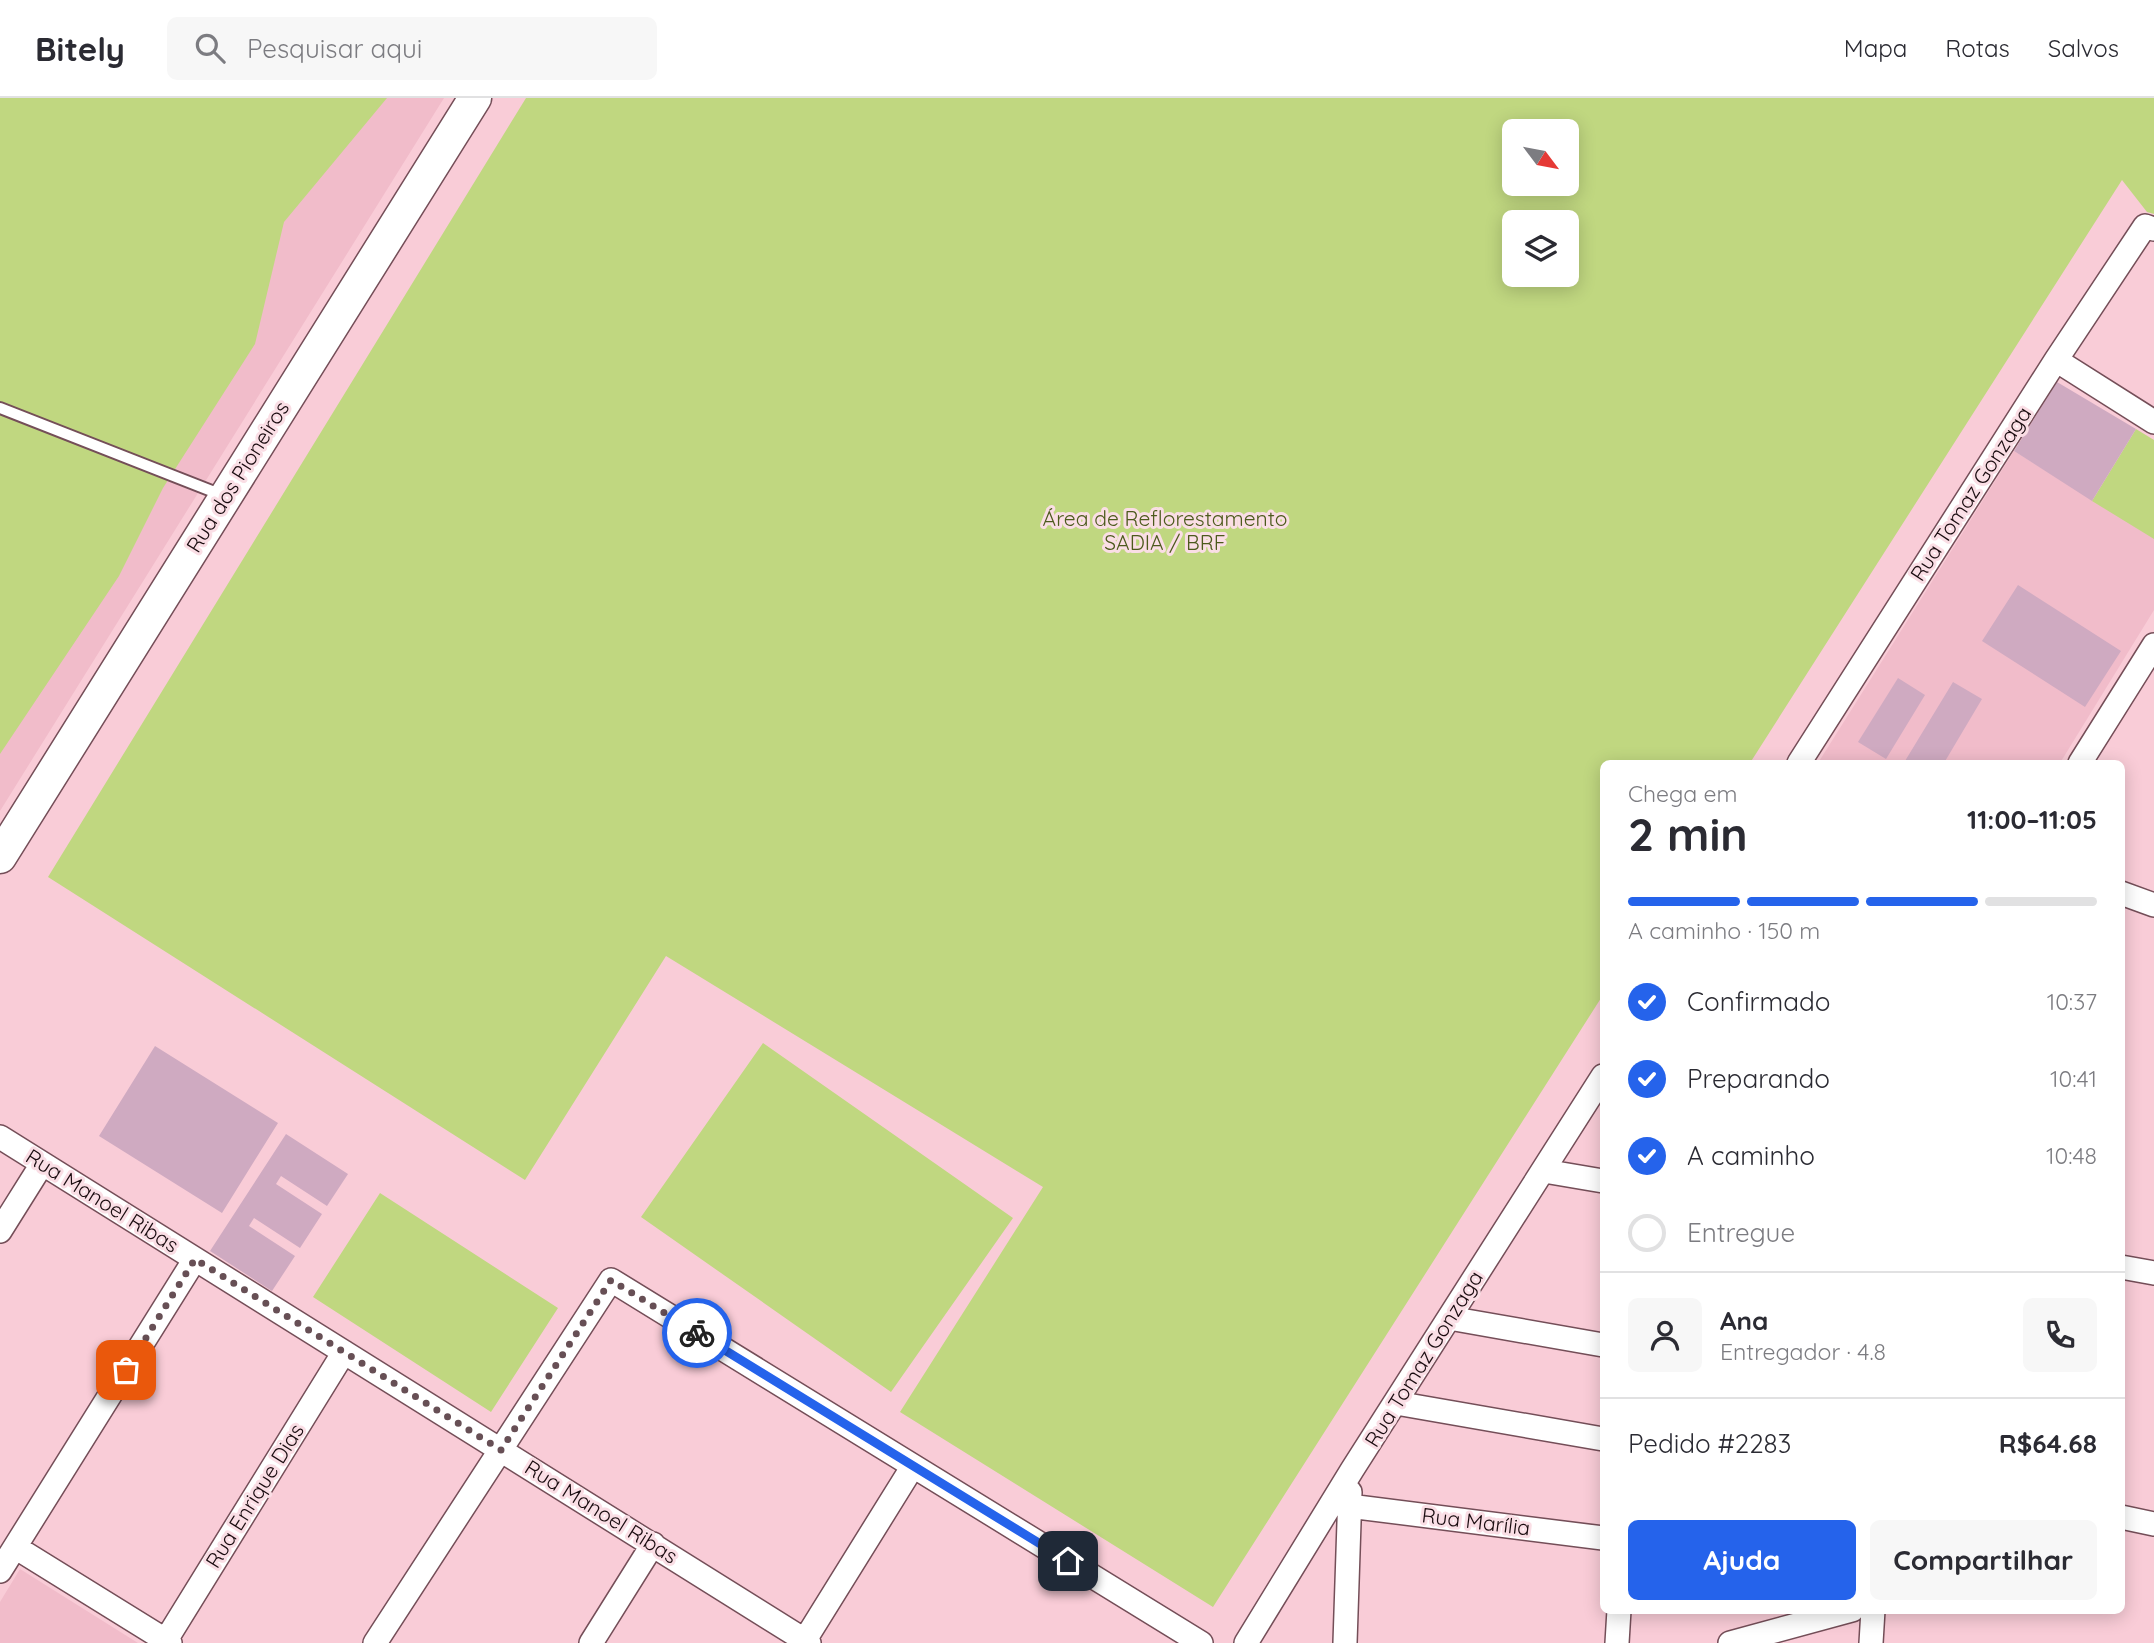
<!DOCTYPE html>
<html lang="pt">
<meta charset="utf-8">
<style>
body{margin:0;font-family:Quicksand,sans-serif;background:#f7f7f7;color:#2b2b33;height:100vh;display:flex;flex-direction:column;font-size:26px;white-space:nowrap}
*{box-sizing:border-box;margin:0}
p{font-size:23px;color:#7c7c81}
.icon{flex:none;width:38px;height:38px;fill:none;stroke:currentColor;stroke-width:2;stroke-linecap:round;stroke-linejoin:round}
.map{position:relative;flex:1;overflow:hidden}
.sheet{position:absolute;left:1600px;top:662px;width:525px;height:854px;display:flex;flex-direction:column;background:#fff;border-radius:10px;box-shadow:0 4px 18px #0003}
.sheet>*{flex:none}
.needle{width:46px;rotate:122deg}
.controls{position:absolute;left:1502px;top:21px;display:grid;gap:14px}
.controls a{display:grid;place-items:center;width:77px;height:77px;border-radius:10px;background:#fff;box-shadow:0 4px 18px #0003;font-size:35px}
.pin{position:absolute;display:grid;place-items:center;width:60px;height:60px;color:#fff;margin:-30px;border-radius:14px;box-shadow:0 4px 10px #0006}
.courier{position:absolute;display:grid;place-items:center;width:70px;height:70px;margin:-35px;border:5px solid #2563eb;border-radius:50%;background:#fff;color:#222;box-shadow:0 2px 9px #0007}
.overview em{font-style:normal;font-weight:700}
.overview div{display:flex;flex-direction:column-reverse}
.overview{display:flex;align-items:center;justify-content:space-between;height:119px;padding:0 28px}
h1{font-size:46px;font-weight:700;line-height:52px}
.bar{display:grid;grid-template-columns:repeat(4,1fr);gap:10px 7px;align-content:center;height:84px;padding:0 28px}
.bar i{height:9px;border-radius:5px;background:#e1e1e2}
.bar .active{background:#2563eb}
.bar p{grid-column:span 4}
.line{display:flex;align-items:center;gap:18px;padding:0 28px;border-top:2px solid #e1e1e2}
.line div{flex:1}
.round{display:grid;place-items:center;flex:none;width:74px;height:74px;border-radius:10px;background:#f7f7f7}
ol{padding:0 28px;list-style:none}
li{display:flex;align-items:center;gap:21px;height:77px}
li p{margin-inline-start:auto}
li .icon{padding:7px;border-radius:50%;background:#2563eb;color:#fff;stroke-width:4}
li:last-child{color:#7c7c81}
li i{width:38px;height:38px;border:4px solid #e1e1e2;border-radius:50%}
.primary-button{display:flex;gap:14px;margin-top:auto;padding:14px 28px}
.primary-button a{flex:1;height:80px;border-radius:10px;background:#2563eb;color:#fff;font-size:28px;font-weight:700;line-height:80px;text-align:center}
.primary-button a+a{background:#f7f7f7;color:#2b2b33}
header{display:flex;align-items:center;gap:42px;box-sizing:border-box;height:98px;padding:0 35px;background:#fff;border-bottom:2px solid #e1e1e2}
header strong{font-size:33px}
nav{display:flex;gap:38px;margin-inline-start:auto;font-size:24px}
.search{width:490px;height:63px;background:#f7f7f7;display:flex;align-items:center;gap:18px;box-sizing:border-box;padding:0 24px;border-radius:10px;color:#7c7c81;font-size:26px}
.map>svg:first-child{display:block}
</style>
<header>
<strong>Bitely</strong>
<div class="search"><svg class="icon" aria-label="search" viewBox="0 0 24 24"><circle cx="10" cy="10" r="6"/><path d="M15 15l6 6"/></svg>Pesquisar aqui</div>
<nav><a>Mapa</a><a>Rotas</a><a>Salvos</a></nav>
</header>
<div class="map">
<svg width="2154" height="1545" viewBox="0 0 2154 1545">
<rect width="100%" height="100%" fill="#f9ccd7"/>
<path fill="#f1bcca" d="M0 0H444L0 713Z
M2014 353 2154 440V512L2060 665H1818Z
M20 1471 138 1545H0V1504Z"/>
<path fill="#c0d780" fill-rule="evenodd" d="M0 0H387L284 124 255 246 163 390 119 478 0 656Z
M526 0H2154V116L2147 114 2122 82 1750 665H1603V897L1213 1509 900 1314 1043 1089 666 858 525 1082 48 779ZM1514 33H1566V86H1514ZM1514 124H1566V177H1514Z
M2136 331 2154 342V441L2092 403Z
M763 945 1013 1120 891 1294 641 1119Z
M380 1095 558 1210 491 1314 313 1199Z"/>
<path fill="#cfaac1" d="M2057 284 2136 331 2092 403 2014 353Z
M2018 487 2121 553 2085 609 1982 543Z
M1898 580 1925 597 1886 661 1858 644Z
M1953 584 1982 601 1944 665H1908L1905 663Z
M155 948 278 1025 222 1115 99 1038Z
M286 1036 348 1076 327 1108 281 1078 276 1086 322 1116 300 1150 254 1120 249 1128 295 1158 272 1193 210 1153Z"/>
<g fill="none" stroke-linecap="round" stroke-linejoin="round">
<g stroke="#744e58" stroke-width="14">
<path id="lane" d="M0 310 222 397"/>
</g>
<g stroke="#744e58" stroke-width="26">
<path id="street" d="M2056 262 2154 324
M1799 665 2056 262 2145 128 2154 131
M2080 665 2154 547
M2121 795 2154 807
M0 1039 809 1545
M1544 1073 1603 1083
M0 1133 42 1066
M2121 1169 2154 1175
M1449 1220 1603 1247
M1396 1305 1603 1341
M1349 1408 1603 1440
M2121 1419 2154 1426
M15 1449 170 1545
M0 1473 195 1161
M166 1542 344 1254
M375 1545 611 1182 1201 1545
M591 1545 653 1446
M803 1545 913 1368
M1246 1545 1352 1372 1603 978
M1345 1545 1350 1394
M1617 1545 1619 1512
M1730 1545 1852 1512
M1871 1545 1873 1512"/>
</g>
<g stroke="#744e58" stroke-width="35">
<path id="secondary" d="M0 759 475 0"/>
</g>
<use href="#lane" stroke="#fff" stroke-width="10"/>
<use href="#street" stroke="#fff" stroke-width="23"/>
<use href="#secondary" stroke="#fff" stroke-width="32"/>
</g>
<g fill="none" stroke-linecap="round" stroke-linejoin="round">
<path stroke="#674f55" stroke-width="7" stroke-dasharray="0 12.6" d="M126 1272 195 1161 501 1352 611 1182 697 1235"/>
<path stroke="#2563eb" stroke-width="9" d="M697 1235 1068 1463"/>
</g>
<g text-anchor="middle" stroke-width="6" stroke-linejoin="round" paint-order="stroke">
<g font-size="21" fill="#190b0f" stroke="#fadee5">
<text transform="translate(238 379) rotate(-58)" y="7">Rua dos Pioneiros</text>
<text transform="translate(1971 396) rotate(-57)" y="7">Rua Tomaz Gonzaga</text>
<text transform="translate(102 1103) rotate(32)" y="7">Rua Manoel Ribas</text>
<text transform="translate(1424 1261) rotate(-58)" y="7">Rua Tomaz Gonzaga</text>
<text transform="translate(255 1398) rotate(-58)" y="7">Rua Enrique Dias</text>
<text transform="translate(601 1414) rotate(32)" y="7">Rua Manoel Ribas</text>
<text transform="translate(1476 1424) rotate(7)" y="7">Rua Marília</text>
</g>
<g font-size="21" fill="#4c5a1c" stroke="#fadee5">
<text x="1165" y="428">Área de Reflorestamento<tspan x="1165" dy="24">SADIA / BRF</tspan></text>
</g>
</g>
</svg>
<div class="controls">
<a><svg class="needle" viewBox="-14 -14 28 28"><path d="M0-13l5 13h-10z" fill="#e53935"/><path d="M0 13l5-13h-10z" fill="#7c7c81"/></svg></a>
<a><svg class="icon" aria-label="layers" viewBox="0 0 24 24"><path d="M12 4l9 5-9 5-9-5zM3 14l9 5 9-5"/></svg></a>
</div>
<div class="pin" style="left:126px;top:1272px;background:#ea580c"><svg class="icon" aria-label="bag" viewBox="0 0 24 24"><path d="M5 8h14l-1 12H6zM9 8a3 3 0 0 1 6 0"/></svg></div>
<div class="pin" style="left:1068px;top:1463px;background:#1f2937"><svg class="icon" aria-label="home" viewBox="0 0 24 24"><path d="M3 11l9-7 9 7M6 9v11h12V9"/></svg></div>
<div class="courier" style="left:697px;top:1235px"><svg class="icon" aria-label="bike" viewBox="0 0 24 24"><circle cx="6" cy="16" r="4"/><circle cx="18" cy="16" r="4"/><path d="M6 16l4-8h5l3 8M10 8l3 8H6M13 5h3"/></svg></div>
<section class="sheet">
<div class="overview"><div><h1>2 min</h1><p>Chega em</p></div><em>11:00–11:05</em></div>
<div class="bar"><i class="active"></i><i class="active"></i><i class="active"></i><i></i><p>A caminho · 150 m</p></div>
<ol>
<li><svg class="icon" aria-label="check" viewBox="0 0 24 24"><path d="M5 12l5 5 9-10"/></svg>Confirmado<p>10:37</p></li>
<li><svg class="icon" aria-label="check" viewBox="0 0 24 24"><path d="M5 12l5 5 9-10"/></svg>Preparando<p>10:41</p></li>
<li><svg class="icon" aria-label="check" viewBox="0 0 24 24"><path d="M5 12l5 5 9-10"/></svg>A caminho<p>10:48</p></li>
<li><i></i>Entregue</li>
</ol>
<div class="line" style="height:126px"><a class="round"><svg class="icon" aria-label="person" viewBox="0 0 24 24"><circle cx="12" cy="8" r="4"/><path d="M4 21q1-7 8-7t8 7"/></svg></a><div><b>Ana</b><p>Entregador · 4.8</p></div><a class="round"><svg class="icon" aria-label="phone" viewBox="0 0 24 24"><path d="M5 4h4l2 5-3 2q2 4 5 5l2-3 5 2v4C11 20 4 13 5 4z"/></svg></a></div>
<div class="line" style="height:91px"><div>Pedido #2283</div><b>R$64.68</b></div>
<div class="primary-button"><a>Ajuda</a><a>Compartilhar</a></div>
</section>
</div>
